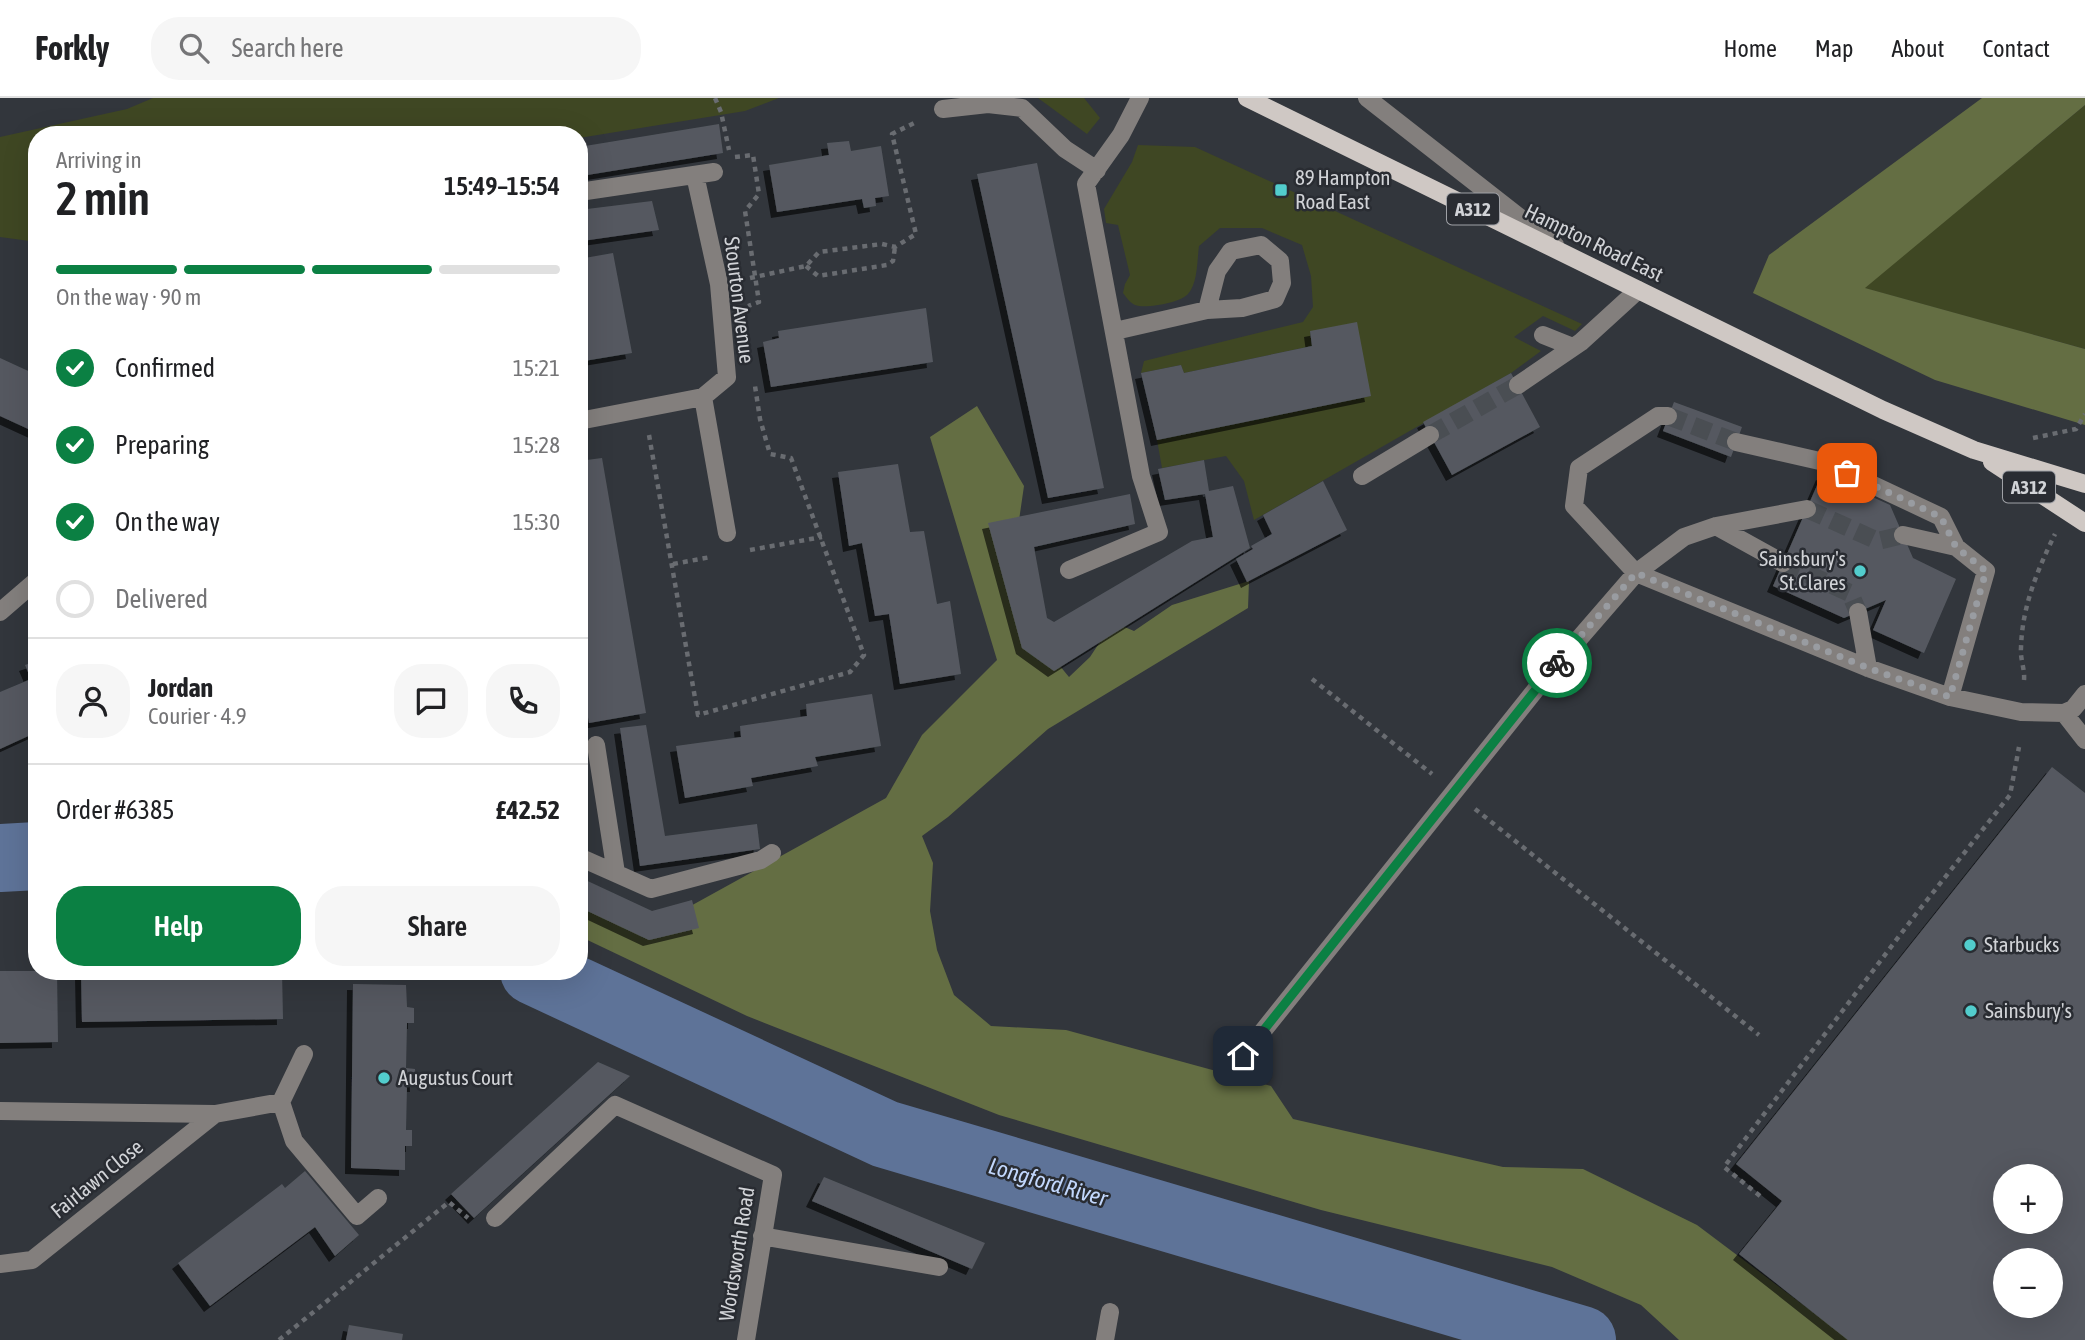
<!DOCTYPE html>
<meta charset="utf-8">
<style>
body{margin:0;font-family:"Asap Condensed",sans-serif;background:#f6f6f6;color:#202124;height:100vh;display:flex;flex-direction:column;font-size:26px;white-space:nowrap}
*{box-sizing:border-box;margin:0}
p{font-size:23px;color:#757577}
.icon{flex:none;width:38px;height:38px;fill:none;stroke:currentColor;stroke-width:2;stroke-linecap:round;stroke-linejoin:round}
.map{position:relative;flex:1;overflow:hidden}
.details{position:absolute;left:28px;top:28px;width:560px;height:854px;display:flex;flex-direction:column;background:#fff;border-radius:28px;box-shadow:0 7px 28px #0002}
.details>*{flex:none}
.tools{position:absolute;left:1993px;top:1066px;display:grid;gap:14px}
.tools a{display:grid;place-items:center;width:70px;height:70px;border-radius:50%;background:#fff;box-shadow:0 7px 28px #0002;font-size:35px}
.pin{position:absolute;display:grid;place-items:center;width:60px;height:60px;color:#fff;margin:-30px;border-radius:14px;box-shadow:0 4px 10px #0006}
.courier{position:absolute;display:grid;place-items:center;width:70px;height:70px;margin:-35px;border:5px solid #0b8043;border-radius:50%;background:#fff;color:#222;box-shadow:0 2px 9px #0007}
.headline em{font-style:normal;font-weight:600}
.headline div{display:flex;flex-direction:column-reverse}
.headline{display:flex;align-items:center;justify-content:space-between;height:119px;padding:0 28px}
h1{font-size:46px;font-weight:600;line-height:52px}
.bar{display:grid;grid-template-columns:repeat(4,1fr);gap:10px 7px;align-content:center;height:84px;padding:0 28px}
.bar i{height:9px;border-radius:5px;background:#e0e0e0}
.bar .active{background:#0b8043}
.bar p{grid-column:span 4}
.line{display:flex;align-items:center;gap:18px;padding:0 28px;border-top:2px solid #e0e0e0}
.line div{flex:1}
.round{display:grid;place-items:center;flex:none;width:74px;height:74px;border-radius:28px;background:#f6f6f6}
ol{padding:0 28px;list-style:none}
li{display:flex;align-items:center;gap:21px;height:77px}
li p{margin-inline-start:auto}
li .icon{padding:7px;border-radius:50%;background:#0b8043;color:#fff;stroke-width:4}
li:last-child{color:#757577}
li i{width:38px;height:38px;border:4px solid #e0e0e0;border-radius:50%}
.cta{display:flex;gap:14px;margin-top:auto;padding:14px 28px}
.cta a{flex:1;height:80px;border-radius:28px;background:#0b8043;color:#fff;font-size:28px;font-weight:600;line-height:80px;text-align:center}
.cta a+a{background:#f6f6f6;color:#202124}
header{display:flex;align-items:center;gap:42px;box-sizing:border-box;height:98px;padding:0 35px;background:#fff;border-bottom:2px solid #e0e0e0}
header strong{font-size:33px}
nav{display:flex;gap:38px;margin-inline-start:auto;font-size:24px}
.search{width:490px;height:63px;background:#f6f6f6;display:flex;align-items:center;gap:18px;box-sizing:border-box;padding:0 24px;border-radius:28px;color:#757577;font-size:26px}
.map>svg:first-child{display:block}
</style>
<header>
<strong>Forkly</strong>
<div class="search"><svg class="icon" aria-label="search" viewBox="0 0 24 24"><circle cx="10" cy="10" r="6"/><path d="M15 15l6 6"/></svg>Search here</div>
<nav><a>Home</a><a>Map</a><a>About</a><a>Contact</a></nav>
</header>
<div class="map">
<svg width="2085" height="1242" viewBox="0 0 2085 1242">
<defs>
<filter id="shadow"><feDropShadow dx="-6" dy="6" stdDeviation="0" flood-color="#0009"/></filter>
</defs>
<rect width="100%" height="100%" fill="#32363c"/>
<path fill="#3f4723" d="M153 0H779L745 13 579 40V37H37V144L0 139V39L127 11Z
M1038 0H1084L1100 20 1087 36Z
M2085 7V251L1864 190Z
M1138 47 1195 49 1582 226 1575 233 1543 218 1514 239 1541 253 1511 275 1254 422 1244 383 1226 358 1162 370 1157 342 1370 298 1310 233 1312 248 1184 275 1181 267 1141 275 1144 263 1303 224 1313 209 1311 178 1302 147 1262 130H1220L1199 148C1197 162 1198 185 1188 196 1180 205 1145 211 1135 207 1130 205 1126 199 1123 195L1125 186 1130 177 1118 127 1106 125 1104 111 1132 64Z"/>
<path fill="#646e43" d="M1982 0H2085V7L1865 190 2085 251V327L1935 282 1753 195 1769 157Z
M977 308 1024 388 1016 443 1055 562 1069 579 1090 559 1113 524 1134 533 1172 507 1249 483 1248 510 1048 631 948 719 922 738 933 765 930 813 937 852 954 897 991 928 1066 932 1271 988 1293 1021 1503 1069 1583 1071 1697 1127 1850 1242H1679L1641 1207 1552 1169 1321 1112 999 1017 747 918 579 838V791L658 826 886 700 922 637 997 562 930 339Z"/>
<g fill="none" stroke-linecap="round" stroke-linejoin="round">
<path stroke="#5e7398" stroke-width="68" d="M0 760 37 758
M534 873 885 1036 1582 1242"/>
</g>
<path fill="#555960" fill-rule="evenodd" filter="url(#shadow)" d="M719 26 723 55 581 78 579 49Z
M849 43 851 53 881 48 889 98 875 100 876 108 864 110 862 101 777 114 769 67 829 57 827 45Z
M1037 65 1104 390 1048 400 977 76Z
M652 103 659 132 582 143 579 112Z
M613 155 632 255 584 263 581 245H579V213L587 211 586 204 579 205V161Z
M926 210 933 264 771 289 763 244 779 240 778 233Z
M1357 224 1371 298 1157 342 1141 275 1181 267 1184 275 1312 248 1310 233Z
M0 260 37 277V335L0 318Z
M1511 275 1540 329 1452 377 1423 324Z
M1674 304 1742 329 1731 359 1663 333Z
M602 360 646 615 589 625 579 566V363Z
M1204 362 1209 393 1233 388 1250 450 1054 573 1022 550 988 425 1130 396 1135 426 1034 449 1047 520 1054 524 1192 443 1213 439 1205 396 1165 402 1158 371Z
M898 366 910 434 924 433 937 506 950 503 961 576 900 586 889 516 875 518 862 445 849 448 838 374Z
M1822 376 1890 407 1913 460 1956 481 1924 555 1873 532 1886 502 1844 520 1773 488Z
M1323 383 1347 432 1247 484 1236 461 1253 451 1251 448 1272 436 1263 417Z
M37 563V634L0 651V594L31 581 25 567Z
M872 596 881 648 815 659 818 668 751 680 753 688 685 700 676 648 741 639 740 628 807 618 806 606Z
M646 627 665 738 757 726 760 751 640 768 620 630Z
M2052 669 2085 695V1242H1848L1739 1156 1782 1103 1736 1066ZM2006 1078H2051V1124H2006ZM2006 1162H2051V1208H2006Z
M579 671 587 726H579Z
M579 779 652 813 692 802 699 830 649 842 579 809Z
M0 873H57L58 944 0 945Z
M81 873H282L283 921 82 924Z
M353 886 406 887 407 909 414 910V925H407L406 970 415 971 416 988H407L406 1032H412V1048H405V1072L351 1070Z
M598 964 630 978 474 1120 451 1096Z
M305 1073 359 1137 335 1158 315 1129 210 1208 178 1165 282 1086 285 1090Z
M824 1079 985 1145 972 1171 812 1103Z
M349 1227 403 1236 402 1242H346Z"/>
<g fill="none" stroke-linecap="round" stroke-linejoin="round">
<path stroke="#4a4e53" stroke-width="18" stroke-dasharray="18 9" stroke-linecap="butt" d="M1668 318 1736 344
M1430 337 1518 287
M1807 411 1878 443 1903 437
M1783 465 1850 495 1858 514"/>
<path stroke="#696c71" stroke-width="4.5" stroke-dasharray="5 5" stroke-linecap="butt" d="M715 0 721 14 729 52
M735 59 753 57 759 96 745 113 759 204 748 208
M806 168 818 178 887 167 893 163 895 149
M750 180 806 168 819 154 882 146 895 149 916 136 892 36 918 23
M649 337 698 617 850 574 864 557 791 360 770 356 760 321 755 288
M2033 340 2076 331 2085 316
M750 452 822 439
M673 466 711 459
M1312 581 1432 676
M2024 582C2025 571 2020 561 2021 550 2022 509 2037 473 2055 436
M1475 711 1759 937
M1760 1098 1724 1069 1916 816 2010 697 2019 649
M279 1242 449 1104 468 1120"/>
<path stroke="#837f7d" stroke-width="18" d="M1367 0 1555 147
M943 11 988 6 1022 10 1065 51 1097 72
M586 93 714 74
M1115 233 1207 212 1217 173 1231 153 1261 147 1280 163 1282 185 1275 201 1242 210 1207 212
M1543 237 1573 249
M1518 287 1581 244 1638 192
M703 299 727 435
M1668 318H1658L1579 370 1574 408 1636 475 1684 439 1716 428 1807 411
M579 323 703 299 727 279 719 186 695 77
M1736 344 1824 364 1941 419 1956 449 1986 473 1950 599
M1362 378 1430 337
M1716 428 1783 465
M1903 437 1956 449
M1069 472 1159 434 1141 378 1086 86 1121 37 1140 0
M0 514 37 482
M1858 514 1868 570
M2064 615 2085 642
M596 647 616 775
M579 759 651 791 761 762 772 755
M1243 958 1545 580 1636 475 1868 570 1950 599 2021 614 2064 615 2073 611 2085 596
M281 1004 294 1043 357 1118 378 1100
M0 1013 215 1016
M495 1120 615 1007 773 1077 746 1242
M762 1138 939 1169
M0 1166 32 1162 215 1016 281 1004 304 956
M1105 1242 1110 1214"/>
<path stroke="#cfc8c4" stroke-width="18" d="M1247 0 1883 312 1974 352 2085 386
M1992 364 2085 425"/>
</g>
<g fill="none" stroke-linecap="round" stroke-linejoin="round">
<path stroke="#999ca1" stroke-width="7" stroke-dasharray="0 12.6" d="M1557 565 1636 475 1868 570 1950 599 1986 473 1956 449 1941 419 1847 375"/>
<path stroke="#0b8043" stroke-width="9" d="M1243 958 1557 565"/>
</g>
<g fill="#52cdcd" stroke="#292c32" stroke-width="2.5">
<rect x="1274" y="85" width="14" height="14" rx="3.5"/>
<circle cx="1860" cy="473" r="7"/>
<circle cx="1970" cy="847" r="7"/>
<circle cx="1971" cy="913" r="7"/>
<circle cx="384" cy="980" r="7"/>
</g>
<g text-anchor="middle" stroke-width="5" stroke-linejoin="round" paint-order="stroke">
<g fill="#292c32" stroke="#9fa1a6" stroke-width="2">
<rect x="1447" y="95.5" width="52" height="31" rx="5"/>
<rect x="2003" y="373.5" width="52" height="31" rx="5"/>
</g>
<g font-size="19" font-weight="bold" fill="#d1d3d7">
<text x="1473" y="118">A312</text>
<text x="2029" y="396">A312</text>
</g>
<g font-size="21" fill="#d1d3d7" stroke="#292c32" text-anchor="start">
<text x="1295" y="87">89 Hampton<tspan x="1295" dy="24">Road East</tspan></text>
<text x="1846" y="468" text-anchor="end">Sainsbury's<tspan x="1846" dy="24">St.Clares</tspan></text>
<text x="1984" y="854">Starbucks</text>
<text x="1985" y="920">Sainsbury's</text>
<text x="398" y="987">Augustus Court</text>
</g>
<g font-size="21" fill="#d1d3d7" stroke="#292c32">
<text transform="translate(1594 145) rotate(26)" y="7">Hampton Road East</text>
<text transform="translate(739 202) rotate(83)" y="7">Stourton Avenue</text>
<text transform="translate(97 1081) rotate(-39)" y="7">Fairlawn Close</text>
<text transform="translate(737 1156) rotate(-81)" y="7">Wordsworth Road</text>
</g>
<g font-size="23" font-style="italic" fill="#c2d7fc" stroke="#292c32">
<text transform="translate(1048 1084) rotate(16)" y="8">Longford River</text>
</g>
</g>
</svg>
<div class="tools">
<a>+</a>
<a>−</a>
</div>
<div class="pin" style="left:1847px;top:375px;background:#ea580c"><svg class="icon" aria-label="bag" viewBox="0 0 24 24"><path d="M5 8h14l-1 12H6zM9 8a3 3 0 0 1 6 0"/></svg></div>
<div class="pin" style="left:1243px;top:958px;background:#1f2937"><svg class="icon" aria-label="home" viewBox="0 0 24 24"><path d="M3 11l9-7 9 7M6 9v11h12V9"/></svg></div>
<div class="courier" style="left:1557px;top:565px"><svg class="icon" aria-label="bike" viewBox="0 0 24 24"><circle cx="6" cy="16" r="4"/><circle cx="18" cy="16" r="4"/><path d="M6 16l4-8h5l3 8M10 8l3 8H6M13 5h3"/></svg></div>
<section class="details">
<div class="headline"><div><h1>2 min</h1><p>Arriving in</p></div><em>15:49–15:54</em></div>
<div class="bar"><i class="active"></i><i class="active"></i><i class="active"></i><i></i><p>On the way · 90 m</p></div>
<ol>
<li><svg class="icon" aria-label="check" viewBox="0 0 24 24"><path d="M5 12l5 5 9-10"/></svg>Confirmed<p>15:21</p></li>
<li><svg class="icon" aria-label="check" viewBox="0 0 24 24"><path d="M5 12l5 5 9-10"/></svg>Preparing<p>15:28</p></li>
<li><svg class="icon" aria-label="check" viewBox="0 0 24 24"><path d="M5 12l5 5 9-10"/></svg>On the way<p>15:30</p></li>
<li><i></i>Delivered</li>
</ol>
<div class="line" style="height:126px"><a class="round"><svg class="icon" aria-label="person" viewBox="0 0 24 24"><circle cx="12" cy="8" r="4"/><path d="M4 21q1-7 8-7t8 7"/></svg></a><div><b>Jordan</b><p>Courier · 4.9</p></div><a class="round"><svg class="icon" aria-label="chat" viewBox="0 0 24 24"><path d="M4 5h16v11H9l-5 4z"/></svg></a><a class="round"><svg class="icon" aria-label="phone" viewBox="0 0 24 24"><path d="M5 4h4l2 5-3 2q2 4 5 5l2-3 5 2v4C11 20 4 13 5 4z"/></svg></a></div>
<div class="line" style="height:91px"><div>Order #6385</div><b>£42.52</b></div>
<div class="cta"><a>Help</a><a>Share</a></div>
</section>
</div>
